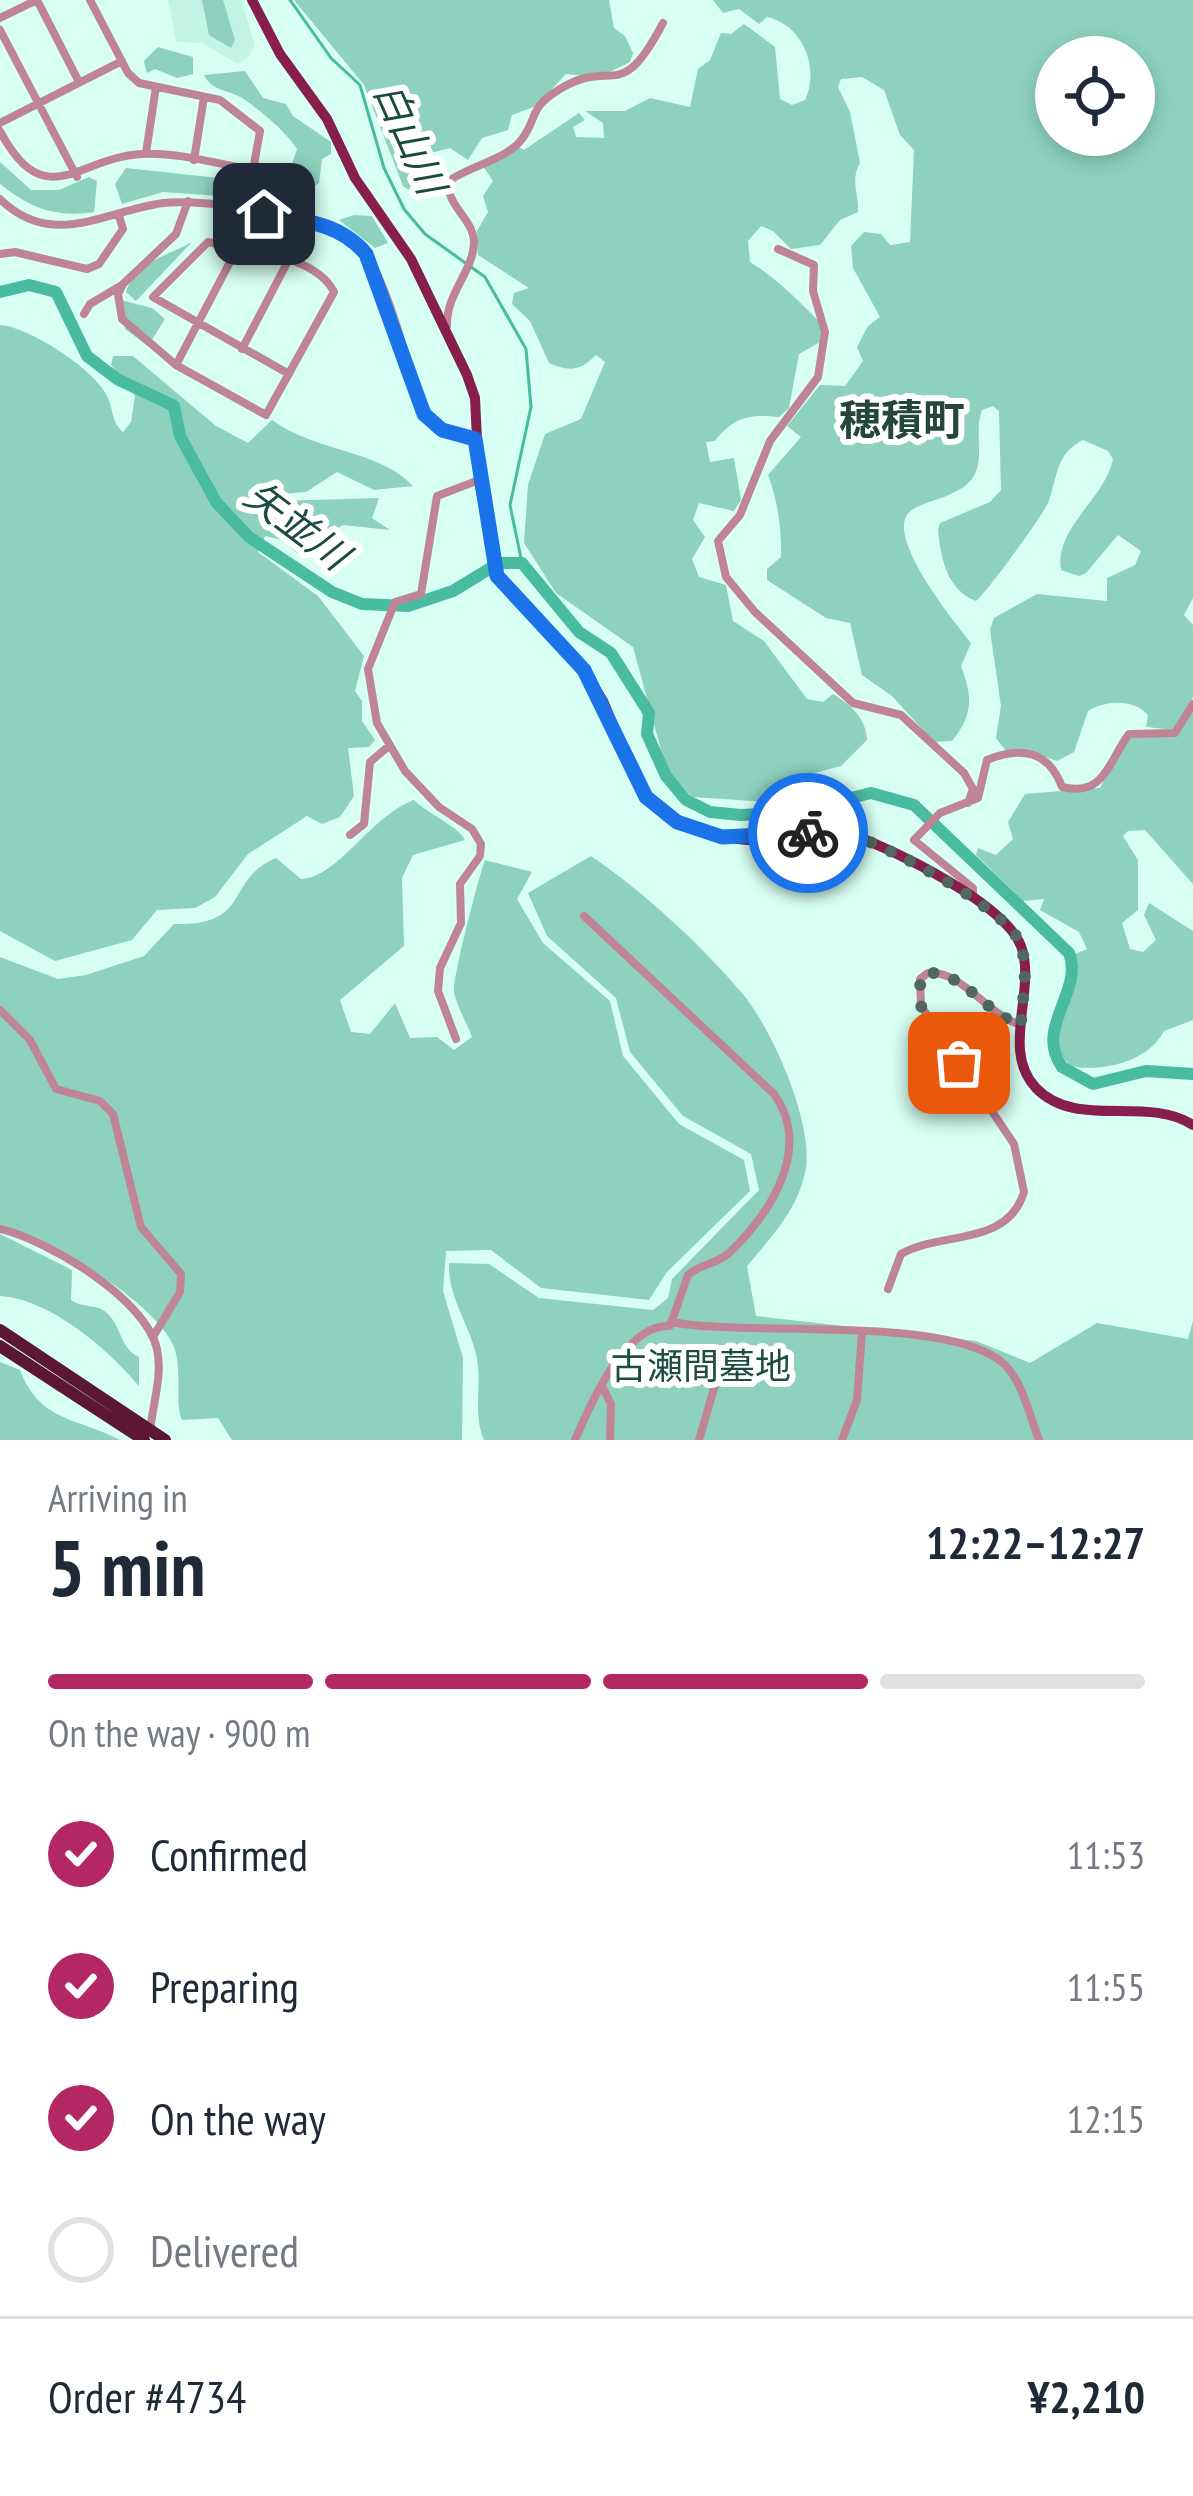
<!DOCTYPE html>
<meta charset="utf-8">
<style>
body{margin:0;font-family:"PT Sans Narrow","Noto Sans JP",sans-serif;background:#f6f6f7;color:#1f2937;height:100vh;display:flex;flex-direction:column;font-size:45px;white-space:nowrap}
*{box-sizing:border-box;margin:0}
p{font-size:39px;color:#747a83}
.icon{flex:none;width:66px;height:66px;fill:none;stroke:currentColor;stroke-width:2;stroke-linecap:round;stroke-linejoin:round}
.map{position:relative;height:1440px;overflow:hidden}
.sheet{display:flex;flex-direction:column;background:#fff;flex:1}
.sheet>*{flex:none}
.buttons{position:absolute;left:1035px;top:36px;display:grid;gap:24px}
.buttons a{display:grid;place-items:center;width:120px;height:120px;border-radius:50%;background:#fff;box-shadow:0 6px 18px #0003;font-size:60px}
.pin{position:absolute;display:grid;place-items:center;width:102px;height:102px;color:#fff;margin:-51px;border-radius:24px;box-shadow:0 6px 18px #0006}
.courier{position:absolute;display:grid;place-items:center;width:120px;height:120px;margin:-60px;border:9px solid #1a73e8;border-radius:50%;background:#fff;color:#222;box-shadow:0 3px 15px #0007}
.summary em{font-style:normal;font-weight:700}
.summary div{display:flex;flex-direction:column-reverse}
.summary{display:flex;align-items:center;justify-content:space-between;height:204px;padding:0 48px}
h1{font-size:78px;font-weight:700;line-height:90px}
.bar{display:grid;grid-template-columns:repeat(4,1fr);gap:18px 12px;align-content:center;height:144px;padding:0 48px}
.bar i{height:15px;border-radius:9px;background:#e0e1e3}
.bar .current{background:#b22764}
.bar p{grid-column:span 4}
.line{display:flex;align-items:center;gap:30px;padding:0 48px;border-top:3px solid #e0e1e3}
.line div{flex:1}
ol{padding:0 48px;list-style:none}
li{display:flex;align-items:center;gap:36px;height:132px}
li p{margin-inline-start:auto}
li .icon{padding:12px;border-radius:50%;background:#b22764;color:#fff;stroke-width:4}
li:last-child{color:#747a83}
li i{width:66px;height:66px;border:6px solid #e0e1e3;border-radius:50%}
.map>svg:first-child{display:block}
</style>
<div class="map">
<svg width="1193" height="1440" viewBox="0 0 1193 1440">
<rect width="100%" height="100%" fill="#d7fff3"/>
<path fill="#c2f3e4" d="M168 0H241L255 45 250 55 238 64 202 43 176 42Z"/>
<path fill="#8dd1be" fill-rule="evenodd" d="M202 0H223L235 40 231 48 209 35Z
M294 0H609L614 28 625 36 633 53 630 62 600 77 566 74 536 106 512 115 508 130 482 138 468 160 450 148 431 153V166L422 168 423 180H433L432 186 417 195 403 186 364 85Z
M713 0H1193V598L1184 615 1193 625V697L1175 730 1146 727 1148 715C1134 699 1106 700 1088 711L1074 752 1057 761 1025 750 1006 751 996 738 1001 706 990 630 994 618 1037 594 1107 601V578L1135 565 1141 551 1118 535 1086 573 1079 576 1061 570C1054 528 1105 499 1113 459L1108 451 1083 440C1055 454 1058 477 1048 503 1043 515 985 595 976 601 947 590 941 559 938 530L940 523 990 502 1001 490 999 411 993 406 982 410C974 430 984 455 975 474 963 497 930 498 912 510 879 531 957 625 971 643L961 666C973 697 973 715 952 741L934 742 892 696 862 675 850 623 826 618 767 580V569L781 557C782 530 777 498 768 475L801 437 787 426 820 385 845 386 863 361 857 347 868 326 880 317 853 268 851 246 864 232 881 234 890 245 910 242 914 150 900 135 884 90 862 77 841 79 838 87 850 112 860 163C850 180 859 193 858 212L840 220 820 245 791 249 773 231 761 226 748 241 750 262C779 280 797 300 821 323L822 341 799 354 789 408 779 417C751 414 734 416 715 441L706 442 710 462 734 458 741 500 734 511 699 503 693 520 705 537 692 559 699 577 726 585 733 621 764 641 807 699 823 702 833 694C851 705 866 718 867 740L841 766 803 776 800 792 766 802 692 797 666 768 633 647 556 593 524 543 528 485 545 434 581 419 605 362 596 355C580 371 570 372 549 363L530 321 512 304 514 293 529 288 478 255 477 231 488 212 483 196 493 181 483 166 518 147 524 150 579 113 585 120 573 127 576 137 604 138 603 123 585 111H625L650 98 690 107 698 69 710 60 721 33 731 34 744 24 775 47 780 99 792 105 805 100C820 68 803 25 767 17L759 24 739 9 723 13ZM1056 57H1134V135H1056Z
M158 47 193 57V74L177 78 155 69 147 73 144 61Z
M245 71 263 98 286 104 293 116 331 142V154L322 159 319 183 309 190 304 208 273 187 290 170 297 149C286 132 262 112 245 100 230 89 213 93 204 75Z
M0 162 31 190H59L89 177 97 181 94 212C56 218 30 208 0 184Z
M126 168 237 180 234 197 163 192 122 204 115 184Z
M354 215 372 216 388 243 375 248 339 220Z
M192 242 136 301 126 292C136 261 172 254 192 242Z
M121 300 152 308 165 319 148 346 125 329Z
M0 325C27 326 97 370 108 398 114 412 111 421 123 432L131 422 135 396 111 365 113 356H133L216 426 248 443 272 420C315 452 378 449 413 486L374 490 337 472 306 492 282 494 279 501 379 498 372 518 390 530 343 525 297 553 282 540 265 536 258 552 318 596 364 656 355 691 362 701V721L375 740 369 747 348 748 354 796 340 817 322 824 307 816 248 854 215 897 195 908 157 910 132 940 55 961 0 931Z
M1193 709V884L1145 830 1128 831 1123 836 1138 860V910L1122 923 1130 949 1143 952 1156 940 1144 915 1149 903 1193 931V1020L1164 1031C1149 1061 1102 1073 1071 1066 1038 1039 1075 990 1075 954L1087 949 1079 932 1040 910 1044 899 1023 901 976 855 978 848 996 855 1013 839 1008 822 1025 794 1100 788 1128 735 1170 736Z
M414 800C428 814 458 826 465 840L413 855 402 878 404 946 340 1000 351 1032 370 1034 395 1003 410 1038 437 1037 454 1050 472 1037C467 1023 457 1007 454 992 452 981 479 875 485 860L532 872 517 899 543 943 610 1001 623 1056 679 1124 744 1160 750 1191 667 1272 649 1300 541 1288 491 1250 446 1251 443 1291 463 1358 462 1440H232L218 1418 182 1420C174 1402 183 1372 174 1347 157 1303 46 1236 0 1225V957L58 979 86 975 144 956 174 924C253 926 223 881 276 858L301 879C338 878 370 816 414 800Z
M591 856C644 892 700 944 742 993 772 1028 816 1128 805 1173 796 1212 772 1236 747 1266L756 1316 976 1341 1030 1363 1097 1323 1188 1339 1193 1321V1440H484C472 1412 483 1383 476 1354 468 1321 448 1298 449 1263L489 1264 539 1298 653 1310 668 1298 672 1279 759 1190 751 1154 683 1116 630 1052 616 998 547 936 528 893Z
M0 1234 72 1270 71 1300C84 1309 99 1303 109 1315 122 1329 120 1348 139 1357V1386C108 1349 50 1299 0 1296Z
M0 1362 20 1370C40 1422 76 1417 120 1440H0Z"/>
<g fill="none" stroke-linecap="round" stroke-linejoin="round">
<path stroke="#49bba1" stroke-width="3" d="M290 0 331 58 360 85 384 168 404 209 425 234 485 277 526 349 531 407 510 505 522 563"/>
<path stroke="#49bba1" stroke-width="12" d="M0 292 29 285 56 292 87 356 117 379 174 406 180 436 216 502 249 537 332 592 362 604 408 606 453 591 499 563H522L579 632 611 653 649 713 647 734 666 776 686 800 710 812 741 815 795 812 871 793 914 805 1069 953C1084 991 1034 1028 1062 1067L1093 1084 1146 1071 1193 1074"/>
<path stroke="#c08497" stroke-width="8" d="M37 0 79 82
M90 0 128 73 139 83 220 100 260 131 240 243 176 365
M0 18 37 0
M0 30 77 177
M0 123 122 61
M0 131C45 216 78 157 142 154 178 152 218 164 253 170
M146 153 156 87
M194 160 204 97
M0 199C52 250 105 211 163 203 204 198 339 217 364 251 389 285 409 371 424 414L442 430 475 439
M188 201 176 234 123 284 118 294 122 319 176 365 266 415 334 292C315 254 246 251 208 242L153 297 289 374
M778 249 814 265 813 291 825 332 818 377 770 441 740 515 718 541 726 577 755 612 853 703 901 715 964 773 973 789 968 803
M0 254 15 252 87 269 99 264 123 229 119 216
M84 314 90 304 122 285
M447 326C446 293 473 272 474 243 474 218 445 206 449 181 469 166 508 159 522 139 538 118 528 108 560 89 614 56 619 107 663 23
M242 349 288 261
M350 835 364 824 370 762 390 745
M973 897V888L914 840 940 813 978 798 987 760C1021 746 1049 751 1062 787 1105 797 1108 762 1129 734L1175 733 1193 704
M0 1010 30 1040 56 1089 100 1101 113 1114 141 1227 181 1274 180 1292 153 1337
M456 1039 438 991 440 968 461 923 460 884 480 856 481 844 472 829 439 807 405 771 377 723 368 669 395 602 421 594 437 496 479 480
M0 1229C48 1240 146 1299 157 1349 163 1377 152 1405 150 1433
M888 1289 901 1254C940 1231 1008 1247 1024 1192L1014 1144 921 1006 920 979 928 973C962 970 987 1015 1021 1025
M671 1322C747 1337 953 1314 1005 1365 1023 1383 1030 1417 1039 1440
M602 1386 611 1404 610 1440
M575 1440C590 1405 625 1323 670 1326L688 1275C700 1264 717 1264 729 1253 770 1214 813 1149 774 1094L584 916
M699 1440 717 1378
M842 1440 857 1400 862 1332"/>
<path stroke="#871e4b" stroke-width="10" d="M252 0 280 54 327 119 355 178 411 259 467 375 475 398 479 480 497 576 584 670 603 701 640 789 669 817 722 837 747 840 834 832 855 836C897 851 1005 904 1021 946 1037 990 1000 1050 1036 1088 1076 1130 1146 1095 1193 1125"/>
<path stroke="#5b1733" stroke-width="12" d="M0 1330 165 1440
M0 1346 144 1440"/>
</g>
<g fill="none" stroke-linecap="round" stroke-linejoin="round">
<path stroke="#516861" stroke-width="12" stroke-dasharray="0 21.6" d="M808 833C824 832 839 831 854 836 890 847 1004 908 1019 941 1030 967 1022 997 1021 1025 987 1015 963 971 928 973L920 979 921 1006 959 1063"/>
<path stroke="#1a73e8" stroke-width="15" d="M264 214C302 220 340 223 366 254L424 414 442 430 475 439 497 576 584 670 646 797 677 822 722 837 808 833"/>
</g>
<g text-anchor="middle" stroke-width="12" stroke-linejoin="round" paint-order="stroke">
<g font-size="36" fill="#1c4d41" stroke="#fff">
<text x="701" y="1379">古瀬間墓地</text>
</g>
<g font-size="39" font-style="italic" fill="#1a4b40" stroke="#fff">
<text transform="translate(410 138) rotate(66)" y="14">白山川</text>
<text transform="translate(297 525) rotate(37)" y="14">矢並川</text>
</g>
<g font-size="42" font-weight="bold" fill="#24463d" stroke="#fff">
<text x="902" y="435">穂積町</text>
</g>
</g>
</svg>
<div class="buttons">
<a><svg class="icon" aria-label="locate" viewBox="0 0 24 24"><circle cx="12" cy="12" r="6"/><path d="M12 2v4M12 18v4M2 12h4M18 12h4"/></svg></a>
</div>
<div class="pin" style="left:959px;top:1063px;background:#ea580c"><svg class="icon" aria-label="bag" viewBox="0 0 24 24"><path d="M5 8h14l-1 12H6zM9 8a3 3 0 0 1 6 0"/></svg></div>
<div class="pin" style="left:264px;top:214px;background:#1f2937"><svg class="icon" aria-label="home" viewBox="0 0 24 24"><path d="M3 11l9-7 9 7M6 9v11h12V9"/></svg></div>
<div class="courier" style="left:808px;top:833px"><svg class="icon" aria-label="bike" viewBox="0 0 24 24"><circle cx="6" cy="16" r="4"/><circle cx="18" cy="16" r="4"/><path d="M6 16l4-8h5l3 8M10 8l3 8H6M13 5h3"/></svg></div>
</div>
<section class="sheet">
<div class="summary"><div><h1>5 min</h1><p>Arriving in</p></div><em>12:22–12:27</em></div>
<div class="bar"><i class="current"></i><i class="current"></i><i class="current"></i><i></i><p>On the way · 900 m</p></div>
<ol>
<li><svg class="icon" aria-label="check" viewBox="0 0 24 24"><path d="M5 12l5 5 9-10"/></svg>Confirmed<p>11:53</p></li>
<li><svg class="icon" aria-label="check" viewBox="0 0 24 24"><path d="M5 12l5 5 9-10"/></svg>Preparing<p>11:55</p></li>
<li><svg class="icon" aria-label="check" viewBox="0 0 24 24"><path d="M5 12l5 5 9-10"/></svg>On the way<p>12:15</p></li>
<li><i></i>Delivered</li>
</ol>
<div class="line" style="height:156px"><div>Order #4734</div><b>¥2,210</b></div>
</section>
